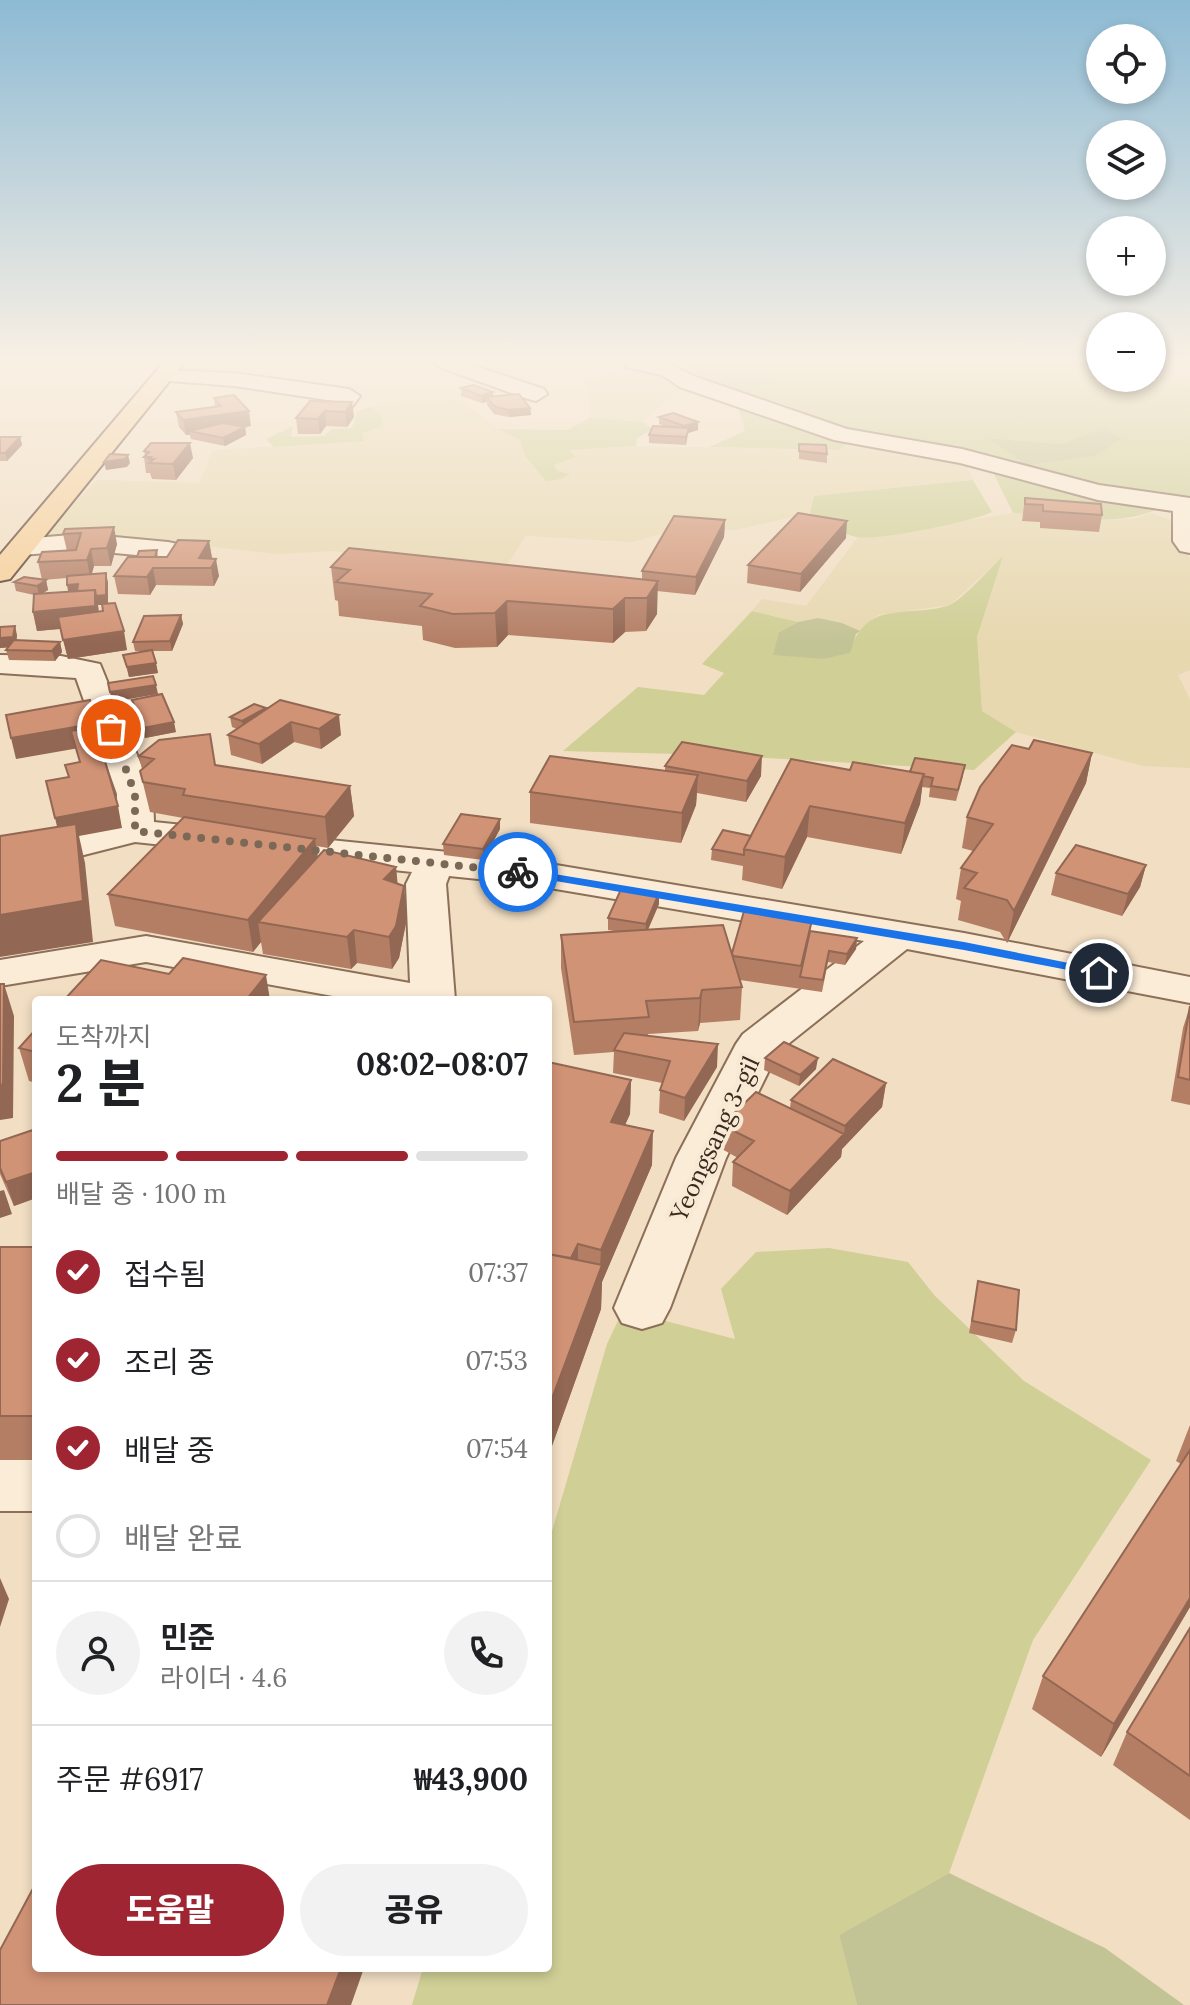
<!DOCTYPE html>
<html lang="ko">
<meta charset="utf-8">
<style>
body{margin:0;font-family:Lora,"Noto Sans KR",serif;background:#f2f2f2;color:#202124;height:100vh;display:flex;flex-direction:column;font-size:30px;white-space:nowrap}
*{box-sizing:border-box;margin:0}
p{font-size:26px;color:#757577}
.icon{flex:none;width:44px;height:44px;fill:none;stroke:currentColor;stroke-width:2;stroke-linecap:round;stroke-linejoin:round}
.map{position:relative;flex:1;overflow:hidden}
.sheet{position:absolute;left:32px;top:996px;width:520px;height:976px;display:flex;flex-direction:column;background:#fff;border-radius:8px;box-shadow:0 4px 12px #0003}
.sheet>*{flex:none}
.controls{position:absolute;left:1086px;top:24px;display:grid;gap:16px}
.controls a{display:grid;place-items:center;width:80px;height:80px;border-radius:50%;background:#fff;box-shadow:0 4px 12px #0003;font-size:40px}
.pin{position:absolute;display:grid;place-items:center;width:68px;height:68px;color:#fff;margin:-34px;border:4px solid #fff;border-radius:50%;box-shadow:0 2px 8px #0007}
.courier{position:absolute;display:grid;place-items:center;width:80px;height:80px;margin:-40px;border:6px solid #1a73e8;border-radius:50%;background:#fff;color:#222;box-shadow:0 2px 10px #0007}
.headline em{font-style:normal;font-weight:800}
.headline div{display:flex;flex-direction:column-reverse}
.headline{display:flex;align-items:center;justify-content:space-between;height:136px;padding:0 24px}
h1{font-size:52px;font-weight:800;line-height:60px}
.bar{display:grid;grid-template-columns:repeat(4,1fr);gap:12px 8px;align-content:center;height:96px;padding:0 24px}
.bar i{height:10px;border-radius:6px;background:#e0e0e0}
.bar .active{background:#9f2532}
.bar p{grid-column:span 4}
.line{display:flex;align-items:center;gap:20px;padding:0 24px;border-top:2px solid #e0e0e0}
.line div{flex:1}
.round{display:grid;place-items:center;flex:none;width:84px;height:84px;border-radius:42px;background:#f2f2f2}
ol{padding:0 24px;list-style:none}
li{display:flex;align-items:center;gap:24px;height:88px}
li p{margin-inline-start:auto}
li .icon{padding:8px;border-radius:50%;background:#9f2532;color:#fff;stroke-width:4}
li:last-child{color:#757577}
li i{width:44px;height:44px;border:4px solid #e0e0e0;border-radius:50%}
.action{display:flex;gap:16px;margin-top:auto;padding:16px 24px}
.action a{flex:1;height:92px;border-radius:48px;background:#9f2532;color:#fff;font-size:32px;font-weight:800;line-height:92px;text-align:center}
.action a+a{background:#f2f2f2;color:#202124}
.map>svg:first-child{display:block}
</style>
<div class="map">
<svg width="1190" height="2005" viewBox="0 0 1190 2005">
<rect width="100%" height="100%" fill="#f1dec3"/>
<path fill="#e7d8b0" d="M1152 363H1190V386L1152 370Z
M627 366 685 385 642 422 590 418 587 382Z
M460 400 498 429 520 440 525 456 546 481 569 474 556 471 554 464 575 457 567 450 636 446 839 450 852 440 964 461 973 480 814 496 810 513 736 530 678 529 632 542 526 536 498 579 335 551 277 554 138 539 38 541 97 480 200 483 212 450 363 441 362 433 381 415 370 407 380 403Z
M1013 513 1103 520 1134 519 1150 513 1174 521 1176 540 1190 558V670L1178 675 1190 700V768L1143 766 1016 732 982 711 977 637 1002 557 950 605 878 615 860 631 842 623 818 618 798 622 752 611 762 599 806 606 857 538Z"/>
<path fill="#cfcf96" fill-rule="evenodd" d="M687 363H941L964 366 970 363H1100V378H1152V370L1190 386V499L1180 497C1131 532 1070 517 1013 513L991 468 854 433 787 405 742 392 794 377 729 374 707 382 690 377ZM1084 435 1026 465 989 438 1063 444Z
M744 403 852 440 839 450 709 447 745 431 739 411Z
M370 407 381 415 383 426 362 433 364 441 274 447 266 439 293 426 291 437 324 436 332 429 352 428 357 412Z
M590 418 642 422 653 429 637 438 636 446 568 450 576 457 554 465 557 471 570 474 561 479 546 481 525 456 520 440 498 429 567 430Z
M973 480 992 512C975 521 873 542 856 537 840 533 824 521 810 513L814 496Z
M1003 556 977 637 982 711 1016 732 974 770 716 755 563 751 638 687 704 695 724 673 702 664 752 611 798 622 779 632 823 659 849 653C867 599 903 618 947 606 961 602 990 568 1003 556Z
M829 1248 908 1262 935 1296 1024 1381 1151 1460 1033 1640 949 1873 839 1935 857 2005H412L423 1968H548V1545L607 1344 623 1310 735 1339 721 1289 756 1252Z"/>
<path fill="#c3c495" d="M729 374 797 378 742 392 707 382Z
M1105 430 1122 438 1095 456 1026 465 988 438 1063 444 1084 435Z
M818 618 842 623 860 631 856 634 850 653 824 659 773 655 779 632 798 622Z
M949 1873 1105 1948 1184 2005H857L839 1935Z"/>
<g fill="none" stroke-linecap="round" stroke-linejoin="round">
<g stroke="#8c6f58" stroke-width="4">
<path id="minor" d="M436 363H466L544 389 547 394 536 401 528 399 439 367Z
M623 363 669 364 696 377 847 429 962 449 1099 485 1190 498V553L1180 551 1173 541V511L1098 500 960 463 834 440 680 387 662 375 626 367Z
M164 370 234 373 349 389 360 396 346 415 338 417 327 410 334 401 234 386 157 380 153 376Z
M83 534 168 542 178 544 182 550 178 556 168 558 83 550 22 555 12 553 8 547 12 541 22 539Z
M0 655 61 656 100 664 153 794 154 822 526 860 964 933 1190 977V1003L907 949 778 1052 726 1158 670 1308 662 1323 642 1329 622 1323 614 1308 676 1158 736 1044 743 1034 864 941 526 884 449 876 446 884 455 1000H355L146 962 0 986V960L146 936 410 983 406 884 412 872 135 842 72 858 0 870V846L72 836 116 824 117 794 76 678 0 673Z
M0 1457H36V1511H0Z"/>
</g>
<g stroke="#593d2d" stroke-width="4">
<path id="major" d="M163 363H184L10 579 0 581V555Z"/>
</g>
<use href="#minor" fill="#fbecd7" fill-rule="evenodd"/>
<use href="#major" fill="#f6cf99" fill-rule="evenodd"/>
</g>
<path fill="#b47e65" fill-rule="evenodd" d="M461 388 493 392V397L530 408 531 415 509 417 494 414 487 405V402L482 403 461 396Z
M214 398 251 426 243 427H245L246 435 225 446 191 439 190 435H186L179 427 176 412 215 407Z
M352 402 354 417 347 427 326 426 320 434H298L296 418Z
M659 417 698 430 688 433 686 445 649 443V435L666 427 659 424Z
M0 437H20L22 445 7 461H0Z
M799 444 827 454V463L799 459Z
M144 451 193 458 176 480 152 479 150 473H146L144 457 145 455Z
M1025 498 1102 515 1099 532 1040 528V522L1022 521Z
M725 520 724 537 695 595 657 591V614L646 631 625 632 613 643 508 635 497 647 455 648 423 640 422 626 339 616 338 601 335 600 331 567 642 579V571Z
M65 529 117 544 111 566H94L92 574 108 582V604L127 650 68 659 61 629 37 631 33 612 34 595 16 591 14 582 42 580 38 562 67 551 63 534ZM67 578 68 592 42 594 48 590 46 580H42ZM98 605H102L103 611H99Z
M846 538 800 592 747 583 748 565Z
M209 541 212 558 219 576 214 586 156 585 150 595 118 594 114 576 137 557 157 550 158 557H167Z
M181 615 183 624 172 651H153L158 673 129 677 123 655 148 651H135L133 642Z
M0 627 17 635 16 640 60 642 62 652 55 661 9 660 6 650 8 647 0 648Z
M132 700 176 732 145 738 134 710Z
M254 704 341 735 321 749 294 742 262 764 231 755 228 735 237 729 232 727 230 717Z
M1029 749 1092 753 1086 783 1007 943 1000 932 958 920 961 901 956 899 961 868 973 851 962 848 967 817Z
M139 756 216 765 350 786 354 816 328 848 316 846 318 856 396 867 397 884 407 918 399 958 392 969 357 963 351 969 263 954 261 942 253 952 115 926 108 894 183 818 150 812 140 771 142 769Z
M665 766 761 776 746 802 697 793 696 805 681 843 530 823V792L665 771Z
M850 770 910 772 963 776 956 801 929 797 930 788 922 787 920 804 901 854 807 837 782 889 742 880 743 866 711 860 712 849 751 836Z
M500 819V829L483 860 444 855 443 844Z
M1146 865 1140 887 1122 916 1051 895 1056 873Z
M659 904 648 930 732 953 812 920 810 931 857 938 856 949 845 965 828 962 822 992 740 980 742 987 740 1020 700 1023 698 1031 648 1034V1036L717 1067 684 1121 659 1113 660 1090 662 1083 613 1073 614 1052 574 1055 561 968V935L620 932 608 930V918Z
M1190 1006V1105L1171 1101 1183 1028Z
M36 1029V1083L29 1081 19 1048Z
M765 1058 816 1069 799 1086 764 1070Z
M548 1062 631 1080 630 1114 625 1125 652 1165 602 1282 601 1309 548 1457Z
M886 1083 882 1107 842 1149 841 1157 787 1215 732 1186 733 1162 738 1158 720 1148 722 1125 790 1108 791 1100Z
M36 1129V1198L14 1206 0 1174V1141Z
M0 1247H36V1460H0Z
M978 1281 1016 1330 1012 1343 969 1333Z
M1190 1425V1607L1101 1757 1032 1709 1043 1676 1181 1464 1176 1461Z
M1190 1628V1820L1113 1765 1127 1732Z"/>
<path fill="#926753" d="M493 392V400L487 397V402L482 403 481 396Z
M352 402 354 417 347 427 345 412Z
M530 408 531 415 509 417 508 410Z
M249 411 251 426 199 433 189 431 190 435H186L183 420Z
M325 411 326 426 320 434 318 419Z
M698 422V430L688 433 686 445 684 426Z
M245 427 246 435 225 446 223 438Z
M20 437 22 445 7 461 5 453Z
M190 443 193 458 176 480 173 464Z
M128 455 130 463 127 467 106 470 104 462Z
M725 520 724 537 695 595 696 577Z
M847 521 846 538 800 592 801 574Z
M114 527 117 544 111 566 107 548Z
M209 541 212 558H199Z
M91 549 94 566 90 577 87 560Z
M216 559 219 576 214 586 211 568Z
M153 568 156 585 150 595 147 577Z
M106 573 108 582V605H98L99 625 37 631 33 612 95 590Z
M46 580 48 590 39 595 37 586Z
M658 581 657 614 646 631 647 598Z
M78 584 80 593 69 594 67 585Z
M625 598V632L613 643V609Z
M507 601 508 635 497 647 495 613Z
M181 615 183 624 172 651 170 641Z
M15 626 17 635 16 647 0 648V638Z
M124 631 127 650 68 659 63 640Z
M60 642 62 652 55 661 52 651Z
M156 663 158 673 129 677 127 667Z
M156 685 158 694 112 702 110 692Z
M266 708 244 731 242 721Z
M339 715 341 735 321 749 319 729Z
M174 722 176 732 145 738 143 728Z
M291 722 294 742 262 764 259 744Z
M98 723 102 744 16 759 11 738Z
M1092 753 1086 783 1007 943 1014 911Z
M762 756 761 776 746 802 747 781Z
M924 774 920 804 901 854 905 823Z
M698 775 696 805 681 843 682 813Z
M350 786 354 816 328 848 325 817Z
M118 806 122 828 79 836 85 863 93 942 0 957V915L60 839 55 818Z
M810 806 807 837 782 889 785 857Z
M500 819V829L483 860V849Z
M315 839 319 870 258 922 261 942 253 952 248 920Z
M1146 865 1140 887 1122 916 1128 894Z
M396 867 399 898 384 879Z
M404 886 407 918 399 958 392 969 389 937Z
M659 893V904L645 936 646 924Z
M354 930 357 963 351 969 347 937Z
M857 938 856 949 845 965 847 954Z
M266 975 270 1000H246Z
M4 984 14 1016 13 1118 0 1120V1085Z
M702 990 700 1023 698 1031 700 998Z
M718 1044 717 1067 684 1121 685 1098Z
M818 1058 816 1069 799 1086 800 1075Z
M631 1080 630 1114 611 1156V1122Z
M886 1083 882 1107 842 1149 841 1157 787 1215 790 1191 844 1134 845 1126Z
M653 1131 652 1165 602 1282 601 1309 548 1457V1409L600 1268 601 1250Z
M36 1172V1198L14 1206 6 1182Z
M4 1190 12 1214 0 1218V1191Z
M578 1244V1279L570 1261Z
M0 1578 9 1599 0 1627Z
M1190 1598V1607L1101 1757 1114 1724Z
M341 1968H364L351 2005H327Z"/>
<path fill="#d19376" stroke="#926753" stroke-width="2" d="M473 385 493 392 481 396 461 388Z
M519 394 530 408 508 410 494 406 487 397Z
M234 395 249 411 183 420 176 412 221 406 214 398Z
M310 401 352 402 345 412 325 411 318 419 296 418Z
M673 413 698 422 684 426 659 417Z
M223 423 245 427 223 438 189 431Z
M653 426 689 428 686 437 649 435Z
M0 437H20L5 453H0Z
M151 443H190L173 464 149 463 154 459H149L151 457H144L149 452 144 451Z
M799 444 826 445 827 454 799 451Z
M110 454 128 455 125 459 104 462Z
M1025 498 1101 504 1102 515 1043 511V505L1025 504Z
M798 513 847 521 801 574 748 565Z
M674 516 725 520 696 577 642 571Z
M114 527 107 548 91 549 87 560 38 562 42 552 76 550 81 533 63 534 65 529Z
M178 540 209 541 199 558 216 559 211 568H153L147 577 114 576 128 557H167Z
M349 548 658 581 647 598H625L613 609 507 601 495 613 453 614 420 606 432 594 336 582 350 570 331 567Z
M157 550 155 557H137L139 551Z
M106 573V595L96 596 95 590 77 591 78 584 67 585V576Z
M24 577 46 580 37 586 14 582Z
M95 590V606L33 612 34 594Z
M115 603 124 631 63 640 58 617 103 611 102 604Z
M181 615 170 641 133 642 144 616Z
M15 626 13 637 0 638V627Z
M14 640 60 642 52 651 6 650Z
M152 650 156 663 127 667 123 655Z
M153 676 156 685 110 692 108 683Z
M162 694 174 722 143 728 132 700Z
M90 700 98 723 11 738 6 715Z
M280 700 339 715 319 729 291 722 259 744 228 735Z
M254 704 266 708 242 721 230 717Z
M95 727 118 806 55 818 46 781 69 777 65 765 80 762 71 731Z
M210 734 215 765 350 786 325 817 183 795 185 789 143 782 140 771 154 759 139 756 159 740Z
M1034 740 1092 753 1014 911 1007 900 964 888 977 873 961 868 993 824 967 817 980 787 1012 745 1029 749Z
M682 742 762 756 747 781 665 766Z
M550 756 698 775 682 813 530 792Z
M915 758 965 765 958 790 931 786 933 778 923 776 924 774 910 772Z
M791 759 850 770 853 762 924 774 905 823 810 806 785 857 744 849Z
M461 814 500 819 483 849 443 844Z
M184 817 315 839 248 920 108 894Z
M76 824 83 901 0 915V836Z
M723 830 751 836 744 849V855L712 849Z
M1076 845 1146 865 1128 894 1056 873Z
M324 850 396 867 384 879 404 886 396 926 389 937 354 930 347 937 258 922Z
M622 887 659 893 646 924 608 918Z
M744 911 812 920 801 966 733 956 732 953Z
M723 925 742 987 702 990 700 998 646 1001 649 1017 574 1022 561 935Z
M810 931 857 938 847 954 829 951 823 980 800 977Z
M183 958 266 975 246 1000H64L101 960 169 974Z
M0 984H4L3 1084 0 1085Z
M1190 1006V1080L1178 1077Z
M36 1029V1052L19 1048Z
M624 1033 718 1044 685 1098 660 1090 670 1061 614 1050Z
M784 1042 818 1058 800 1075 765 1058Z
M833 1059 886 1083 845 1126 791 1100Z
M548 1062 631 1080 611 1122 653 1131 601 1250 578 1244 571 1258 548 1254Z
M756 1092 844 1134 790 1191 733 1162 754 1141 722 1125Z
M36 1129V1172L6 1182 0 1168V1141Z
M0 1247H36V1416H0Z
M548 1254 602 1265 548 1409Z
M978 1281 1019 1290 1016 1330 972 1321Z
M1190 1450V1598L1114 1724 1043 1676Z
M1190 1628V1776L1127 1732Z
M36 1883V1968H341L327 2005H0V1950Z"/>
<linearGradient id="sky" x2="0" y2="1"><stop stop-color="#8dbad4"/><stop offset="0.56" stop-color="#f9f0e4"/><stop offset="1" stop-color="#f9f0e4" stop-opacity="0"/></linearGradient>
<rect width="1190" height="644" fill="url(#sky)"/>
<path fill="#1a73e8" d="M518 868 964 942 1099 969 1106 973 1099 976 964 950 514 874 513 872Z"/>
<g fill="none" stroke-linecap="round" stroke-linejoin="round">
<path stroke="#7b6857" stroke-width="8" stroke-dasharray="0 14.4" d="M111 729 135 794V831L518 872"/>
</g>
<g text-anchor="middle" stroke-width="8" stroke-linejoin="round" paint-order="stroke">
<g font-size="24" fill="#3b291d" stroke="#f7e9d3">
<text transform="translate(715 1139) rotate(-65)" y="8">Yeongsang 3-gil</text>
</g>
</g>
</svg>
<div class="controls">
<a><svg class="icon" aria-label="locate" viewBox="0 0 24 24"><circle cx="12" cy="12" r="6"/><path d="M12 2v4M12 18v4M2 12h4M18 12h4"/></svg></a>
<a><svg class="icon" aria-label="layers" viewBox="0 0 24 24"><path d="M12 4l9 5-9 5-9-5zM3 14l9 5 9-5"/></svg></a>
<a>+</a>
<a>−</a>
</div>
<div class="pin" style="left:111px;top:729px;background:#ea580c"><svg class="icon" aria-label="bag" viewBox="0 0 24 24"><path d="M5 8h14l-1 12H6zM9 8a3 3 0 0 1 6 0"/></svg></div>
<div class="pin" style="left:1099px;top:973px;background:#1f2937"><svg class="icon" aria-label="home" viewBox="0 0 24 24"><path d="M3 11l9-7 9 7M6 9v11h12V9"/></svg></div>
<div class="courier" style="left:518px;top:872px"><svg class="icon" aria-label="bike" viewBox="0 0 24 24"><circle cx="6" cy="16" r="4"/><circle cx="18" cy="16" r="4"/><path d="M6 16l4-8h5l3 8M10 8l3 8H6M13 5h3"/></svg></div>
<section class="sheet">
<div class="headline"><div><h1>2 분</h1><p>도착까지</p></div><em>08:02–08:07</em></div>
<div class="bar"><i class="active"></i><i class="active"></i><i class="active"></i><i></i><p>배달 중 · 100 m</p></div>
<ol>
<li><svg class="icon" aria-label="check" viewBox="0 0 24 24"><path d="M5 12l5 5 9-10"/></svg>접수됨<p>07:37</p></li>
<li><svg class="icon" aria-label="check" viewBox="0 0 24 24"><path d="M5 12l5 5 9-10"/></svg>조리 중<p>07:53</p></li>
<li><svg class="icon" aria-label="check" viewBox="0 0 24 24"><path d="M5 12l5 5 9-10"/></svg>배달 중<p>07:54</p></li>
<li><i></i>배달 완료</li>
</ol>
<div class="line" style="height:144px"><a class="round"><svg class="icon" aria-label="person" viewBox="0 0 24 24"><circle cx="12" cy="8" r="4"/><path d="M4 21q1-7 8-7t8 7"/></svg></a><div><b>민준</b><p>라이더 · 4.6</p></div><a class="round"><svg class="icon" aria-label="phone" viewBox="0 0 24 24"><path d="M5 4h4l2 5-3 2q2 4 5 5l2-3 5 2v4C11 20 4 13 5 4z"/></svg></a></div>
<div class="line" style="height:104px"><div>주문 #6917</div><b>₩43,900</b></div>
<div class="action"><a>도움말</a><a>공유</a></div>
</section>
</div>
